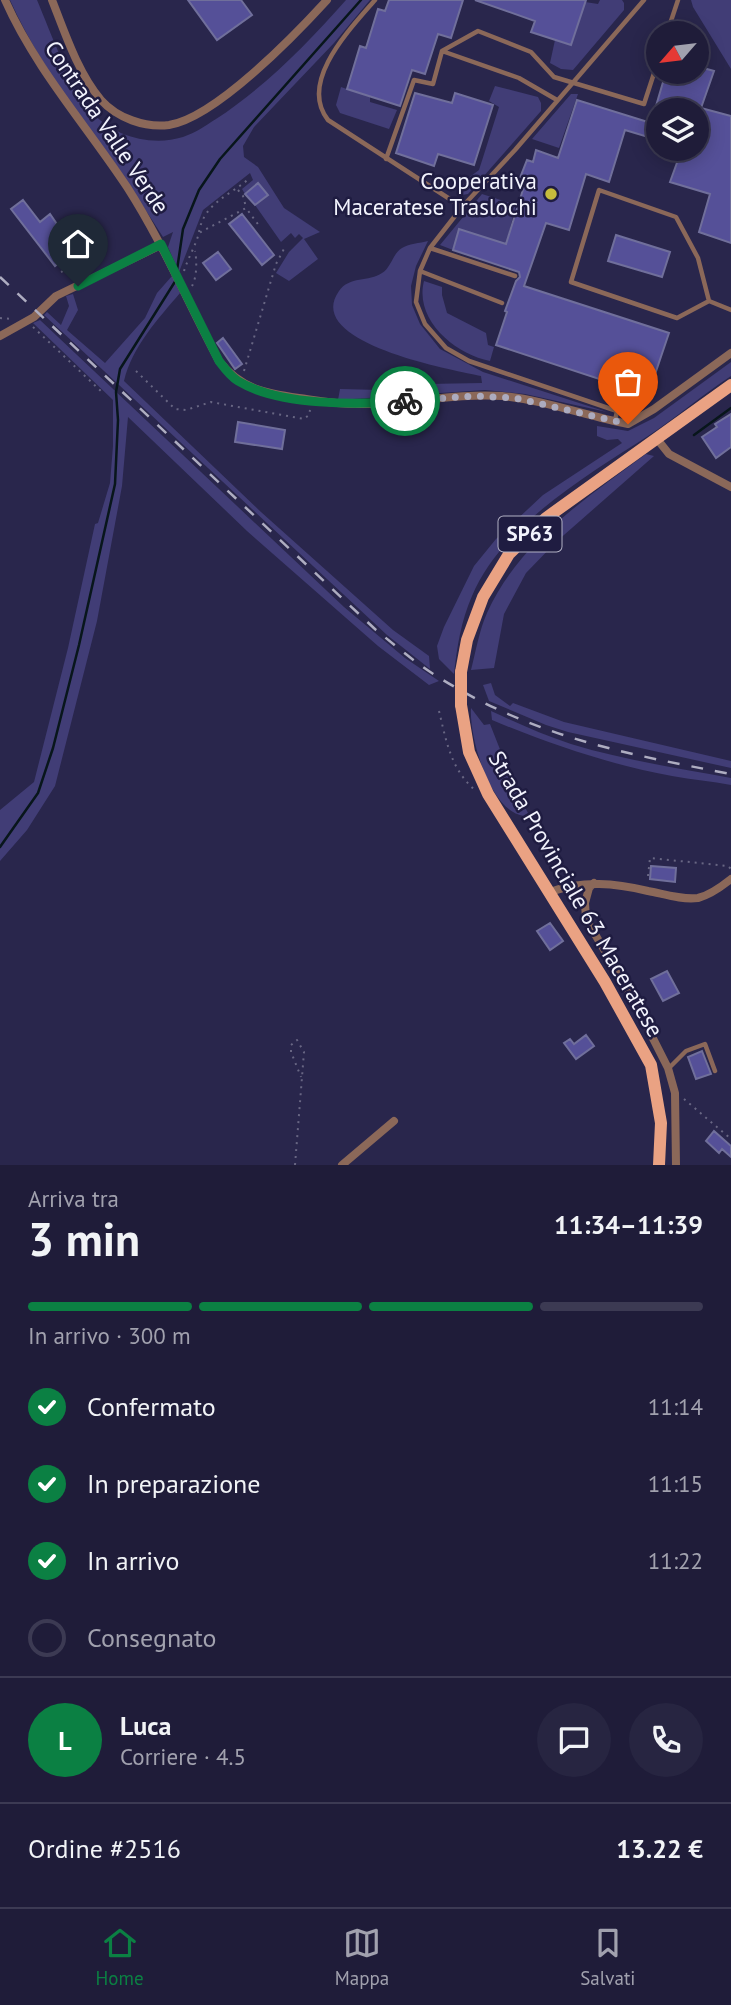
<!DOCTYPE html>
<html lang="it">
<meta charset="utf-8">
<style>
body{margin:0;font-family:"PT Sans",sans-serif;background:#272541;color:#f1f3f6;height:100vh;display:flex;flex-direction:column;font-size:26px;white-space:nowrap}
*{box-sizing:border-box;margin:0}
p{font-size:23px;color:#a1a1ae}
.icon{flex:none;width:38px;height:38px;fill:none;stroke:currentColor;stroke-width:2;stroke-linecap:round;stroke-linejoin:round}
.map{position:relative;height:1165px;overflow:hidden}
.drawer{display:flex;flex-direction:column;background:#1f1c39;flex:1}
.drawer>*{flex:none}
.needle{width:46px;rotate:242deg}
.tools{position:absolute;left:646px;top:21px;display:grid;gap:14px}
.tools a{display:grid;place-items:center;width:63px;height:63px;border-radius:50%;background:#1f1c39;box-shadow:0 4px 18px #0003,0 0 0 2px #3c3a53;font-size:35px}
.pin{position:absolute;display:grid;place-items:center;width:60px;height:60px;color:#fff;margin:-72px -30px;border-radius:50% 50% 50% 0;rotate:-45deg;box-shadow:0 0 7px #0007}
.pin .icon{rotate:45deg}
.courier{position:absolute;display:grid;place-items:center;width:70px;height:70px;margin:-35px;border:5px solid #0b8043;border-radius:50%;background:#fff;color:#222;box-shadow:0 2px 9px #0007}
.overview em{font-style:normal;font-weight:600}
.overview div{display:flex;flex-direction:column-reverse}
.overview{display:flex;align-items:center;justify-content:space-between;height:119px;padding:0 28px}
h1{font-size:46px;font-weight:600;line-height:52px}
.bar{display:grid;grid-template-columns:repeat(4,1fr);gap:10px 7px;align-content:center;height:84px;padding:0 28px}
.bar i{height:9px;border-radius:5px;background:#3c3a53}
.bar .current{background:#0b8043}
.bar p{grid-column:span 4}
.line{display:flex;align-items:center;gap:18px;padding:0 28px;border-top:2px solid #3c3a53}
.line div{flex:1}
.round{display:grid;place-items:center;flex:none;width:74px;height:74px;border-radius:37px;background:#272541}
ol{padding:0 28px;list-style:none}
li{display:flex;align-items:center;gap:21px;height:77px}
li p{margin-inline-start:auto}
li .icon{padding:7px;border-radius:50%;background:#0b8043;color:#fff;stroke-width:4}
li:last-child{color:#a1a1ae}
li i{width:38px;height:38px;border:4px solid #3c3a53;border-radius:50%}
.menu{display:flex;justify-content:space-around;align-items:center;height:98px;border-top:2px solid #3c3a53;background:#1f1c39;font-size:19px;color:#a1a1ae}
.menu a{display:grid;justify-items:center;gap:4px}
.menu .current{color:#0b8043}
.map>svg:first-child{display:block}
</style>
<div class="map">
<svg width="731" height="1165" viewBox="0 0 731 1165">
<rect width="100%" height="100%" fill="#29264c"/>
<path fill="#413d76" d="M10 0H37C50 31 70 86 91 111 112 136 151 147 183 137 195 133 205 126 216 119 265 87 307 44 346 0H370L334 43 254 127 243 146 244 157 258 167 284 208 320 232 304 239 318 259 289 281 276 273 289 252 303 238 299 234 295 238 291 233 281 242 255 205 267 195 245 194 242 189 253 180 250 173 203 210 179 272 168 247 173 232 163 237C114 158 48 85 10 0Z
M600 0H622L624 3V10L573 70 561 69 550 63 555 40 571 45 585 2 598 4Z
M691 0H731V69L693 7Z
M495 86 538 97 541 103V111L468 194 462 195 460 189 467 179 479 170 499 107 489 101Z
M341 87 370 97V102L397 110 389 129 340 113 336 105Z
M571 94H578L559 148 532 139Z
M482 194 516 205 506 244 460 230 453 250 440 245Z
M428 241 416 266 411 286 412 305 420 324 440 349 483 372 607 412 525 394 485 390 338 400 340 389 380 390 427 384 482 383 481 376C453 370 302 343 339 291 349 276 369 282 382 273 391 268 393 253 402 248 408 244 420 243 428 241Z
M172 276 180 293C158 319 132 347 124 381L261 512 393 630 429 656 430 669 387 635 44 315 47 312 61 325 69 306 66 296 73 294 78 310 67 330 105 363 145 318 157 293Z
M424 281 442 287V295L447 313 486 333 488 345 494 347 490 361C455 354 414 320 424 281Z
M40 320 344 607 405 658 439 681 429 685 378 646 247 531 128 417 122 486 97 621 55 786 27 830 0 861V810L34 782 68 648 95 524 98 523 110 483 113 446V400L33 323Z
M731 362V376C702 395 677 417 648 436 586 476 502 525 472 596 461 621 457 647 454 674L439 659 437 646 444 627 474 566 496 539 543 495 622 443 618 439 607 440 597 436V426L628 431 654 418Z
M646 454 654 456 556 542 526 573 504 614 494 668 471 670C476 651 479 631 487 613 519 542 585 499 646 454Z
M491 683 495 695 510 706 513 703 564 722 731 761V768L568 732 546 725 489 701 483 685Z
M471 708 484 725 490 724 516 790 528 813 524 816C490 812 469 737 471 708Z
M491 711C517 723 543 735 571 744 623 760 678 768 731 778V785C712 781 692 780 672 776 611 765 549 744 492 720Z"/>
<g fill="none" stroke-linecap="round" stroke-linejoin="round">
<path stroke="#08161b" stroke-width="2.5" d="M177 270 183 229 199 190 220 159 361 0
M694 435 731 408
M0 847 38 793 53 748 79 645 115 484 118 420 116 392 120 369 176 280"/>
</g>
<path fill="#555098" stroke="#706f9b" stroke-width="2" d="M188 0H241L252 15 217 40Z
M389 0H463L451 38 438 34 425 74 412 70 400 106 347 89 360 46 366 48 378 9 385 11Z
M475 0H586L571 45 531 32 535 21Z
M696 66 714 71 701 108 731 116V243L699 232 710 194 670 182 682 149H696V110H658V140L625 130 609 182 586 174 569 230 546 223 524 286 669 333 648 395 496 345 507 312 505 311 516 281 520 277 519 272 453 250 459 229 506 244 526 180 520 178 527 160 533 162 536 150 558 158 577 100 651 123 666 72H696Z
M415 93 452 103 455 93 493 105 474 165 438 154 434 166 396 153Z
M258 183 268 195 255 205 245 194Z
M23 200 40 222 50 214 63 233 53 239 66 257 55 266 11 209Z
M242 214 274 255 262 265 229 224Z
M616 235 670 252 662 277 608 261Z
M218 252 231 269 216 280 203 263Z
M223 338 242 364 235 369 217 343Z
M731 414V447L716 458 702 437 717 427 715 424Z
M238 422 285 430 282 449 235 442Z
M651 866 676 868 675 882 650 879Z
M550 923 563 941 550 950 537 931Z
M667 971 679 993 663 1001 651 979Z
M586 1035 594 1046 576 1059 564 1043 570 1039 574 1044Z
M702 1051 711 1074 696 1079 688 1057Z
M714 1131 731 1146V1157L722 1149 719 1153 706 1141Z"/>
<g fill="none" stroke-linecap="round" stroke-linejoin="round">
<path stroke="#686683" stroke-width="2" stroke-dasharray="2 5" stroke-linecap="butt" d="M238 190 243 196 246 207
M199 232C204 203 229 196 250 178
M184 271C188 258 195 247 199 233L246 208 260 227
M61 272 76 265 89 270
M192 286C197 277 197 261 195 251
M0 318 12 319
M33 327 104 394
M136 371 175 409 186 410 211 402 304 419 309 415 310 410
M244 371 276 264 285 247
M439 711C446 740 451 770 475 790
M648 876 650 858 728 866 731 869
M684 1099 731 1139
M295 1165 304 1052 297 1040 291 1045V1052L301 1077"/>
<path stroke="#8b6859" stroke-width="4.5" d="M375 0C350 29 298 82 328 120L462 207
M667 33 678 0
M557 100 519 78 442 51 478 31 531 52 554 77 644 104 658 61
M386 159 414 80 433 84 442 51
M599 190 676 217 698 258 709 301 677 318 571 282Z
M430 248 515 276
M420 271 502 303
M709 301 731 310
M615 421 617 411 469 361 446 348 425 324 416 302 420 271 430 248 462 207 515 150 644 0
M669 1068 686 1051 705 1044 715 1071"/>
<path stroke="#8b6859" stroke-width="8" d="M5 0C35 68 86 125 127 187 163 243 188 303 219 361 241 389 265 393 299 398 320 401 341 405 363 404 409 404 455 393 502 396 545 400 586 416 628 424L654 409 731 353
M52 0C65 33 78 73 101 100 117 118 145 128 169 125 215 118 295 35 327 0
M0 336 34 317 56 296 161 245
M657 439 669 454 731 487
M594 883 589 888 585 903 586 919 632 997 668 1068 675 1093 676 1165
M550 892C583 880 615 883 648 891 664 894 681 900 698 898 710 895 721 887 731 879
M342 1165 394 1121"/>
<path stroke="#eaa283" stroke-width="12" d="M461 672 467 640 483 597 509 554 546 518 731 385
M461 705 469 752 488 794 605 982 651 1065 661 1123 659 1165"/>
<path stroke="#aeadc1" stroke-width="2.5" stroke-dasharray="12 12" stroke-linecap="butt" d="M0 277 376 630C395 645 414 662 435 675 531 736 621 753 731 774"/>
<path stroke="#eaa283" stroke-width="12" d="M461 705V672"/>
</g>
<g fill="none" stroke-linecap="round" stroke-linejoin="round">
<path stroke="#acabbf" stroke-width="7" stroke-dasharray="0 12.6" d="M405 401 474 396 515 398 628 424"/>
<path stroke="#0b8043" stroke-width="9" d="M78 286 161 244 219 361C225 369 230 376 238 381 279 406 358 405 405 401"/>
</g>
<circle fill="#c6bb3c" stroke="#1f1c41" stroke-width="2.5" cx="551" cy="194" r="7"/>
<g text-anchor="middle" stroke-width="5" stroke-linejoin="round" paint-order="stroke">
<rect fill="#1f1c41" stroke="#b3b2c5" stroke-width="2" x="498.5" y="516.5" width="63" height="35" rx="5"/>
<g font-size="21" font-weight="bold" fill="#f2f3fd">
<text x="530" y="541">SP63</text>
</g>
<g font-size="23" fill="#f2f3fd" stroke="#1f1c41">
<text transform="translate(107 127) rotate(56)" y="8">Contrada Valle Verde</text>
<text transform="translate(576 894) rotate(60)" y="8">Strada Provinciale 63 Maceratese</text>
</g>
<g font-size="23" fill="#f2f3fd" stroke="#1f1c41" text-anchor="end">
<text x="537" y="189">Cooperativa<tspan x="537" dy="26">Maceratese Traslochi</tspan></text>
</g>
</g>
</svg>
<div class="tools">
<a><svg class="needle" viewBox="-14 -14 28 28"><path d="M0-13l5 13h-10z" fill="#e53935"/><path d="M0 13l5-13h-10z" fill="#a1a1ae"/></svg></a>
<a><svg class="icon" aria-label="layers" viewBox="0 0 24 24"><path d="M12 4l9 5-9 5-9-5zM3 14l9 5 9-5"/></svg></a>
</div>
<div class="pin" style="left:628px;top:424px;background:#ea580c"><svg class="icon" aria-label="bag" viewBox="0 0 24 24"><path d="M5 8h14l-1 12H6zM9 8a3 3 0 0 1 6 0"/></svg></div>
<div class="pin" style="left:78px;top:286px;background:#1f2937"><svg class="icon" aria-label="home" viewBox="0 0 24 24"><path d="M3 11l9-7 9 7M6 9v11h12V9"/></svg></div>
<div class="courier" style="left:405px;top:401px"><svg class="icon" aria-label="bike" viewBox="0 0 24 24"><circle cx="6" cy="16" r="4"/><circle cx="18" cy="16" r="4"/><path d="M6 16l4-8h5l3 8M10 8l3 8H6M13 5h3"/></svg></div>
</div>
<section class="drawer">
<div class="overview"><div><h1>3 min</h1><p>Arriva tra</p></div><em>11:34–11:39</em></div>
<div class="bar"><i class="current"></i><i class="current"></i><i class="current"></i><i></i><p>In arrivo · 300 m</p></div>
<ol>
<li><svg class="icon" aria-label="check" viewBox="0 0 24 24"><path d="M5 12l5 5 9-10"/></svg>Confermato<p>11:14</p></li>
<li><svg class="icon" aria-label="check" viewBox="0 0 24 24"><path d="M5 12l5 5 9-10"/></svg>In preparazione<p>11:15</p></li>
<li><svg class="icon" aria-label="check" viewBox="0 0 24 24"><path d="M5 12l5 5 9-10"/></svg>In arrivo<p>11:22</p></li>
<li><i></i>Consegnato</li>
</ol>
<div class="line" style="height:126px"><b class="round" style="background:#0b8043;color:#fff">L</b><div><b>Luca</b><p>Corriere · 4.5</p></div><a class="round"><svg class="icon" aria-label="chat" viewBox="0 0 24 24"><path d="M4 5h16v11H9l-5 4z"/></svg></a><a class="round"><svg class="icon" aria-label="phone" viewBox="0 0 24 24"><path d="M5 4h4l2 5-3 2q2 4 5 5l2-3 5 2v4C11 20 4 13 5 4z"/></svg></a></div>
<div class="line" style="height:91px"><div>Ordine #2516</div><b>13.22 €</b></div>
</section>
<nav class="menu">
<a class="current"><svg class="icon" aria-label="home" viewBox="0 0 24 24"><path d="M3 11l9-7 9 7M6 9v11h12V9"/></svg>Home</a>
<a><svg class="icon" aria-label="map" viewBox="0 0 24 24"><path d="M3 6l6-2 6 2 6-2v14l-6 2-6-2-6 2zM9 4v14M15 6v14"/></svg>Mappa</a>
<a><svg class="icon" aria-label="saved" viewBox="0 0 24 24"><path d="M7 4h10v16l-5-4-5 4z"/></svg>Salvati</a>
</nav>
